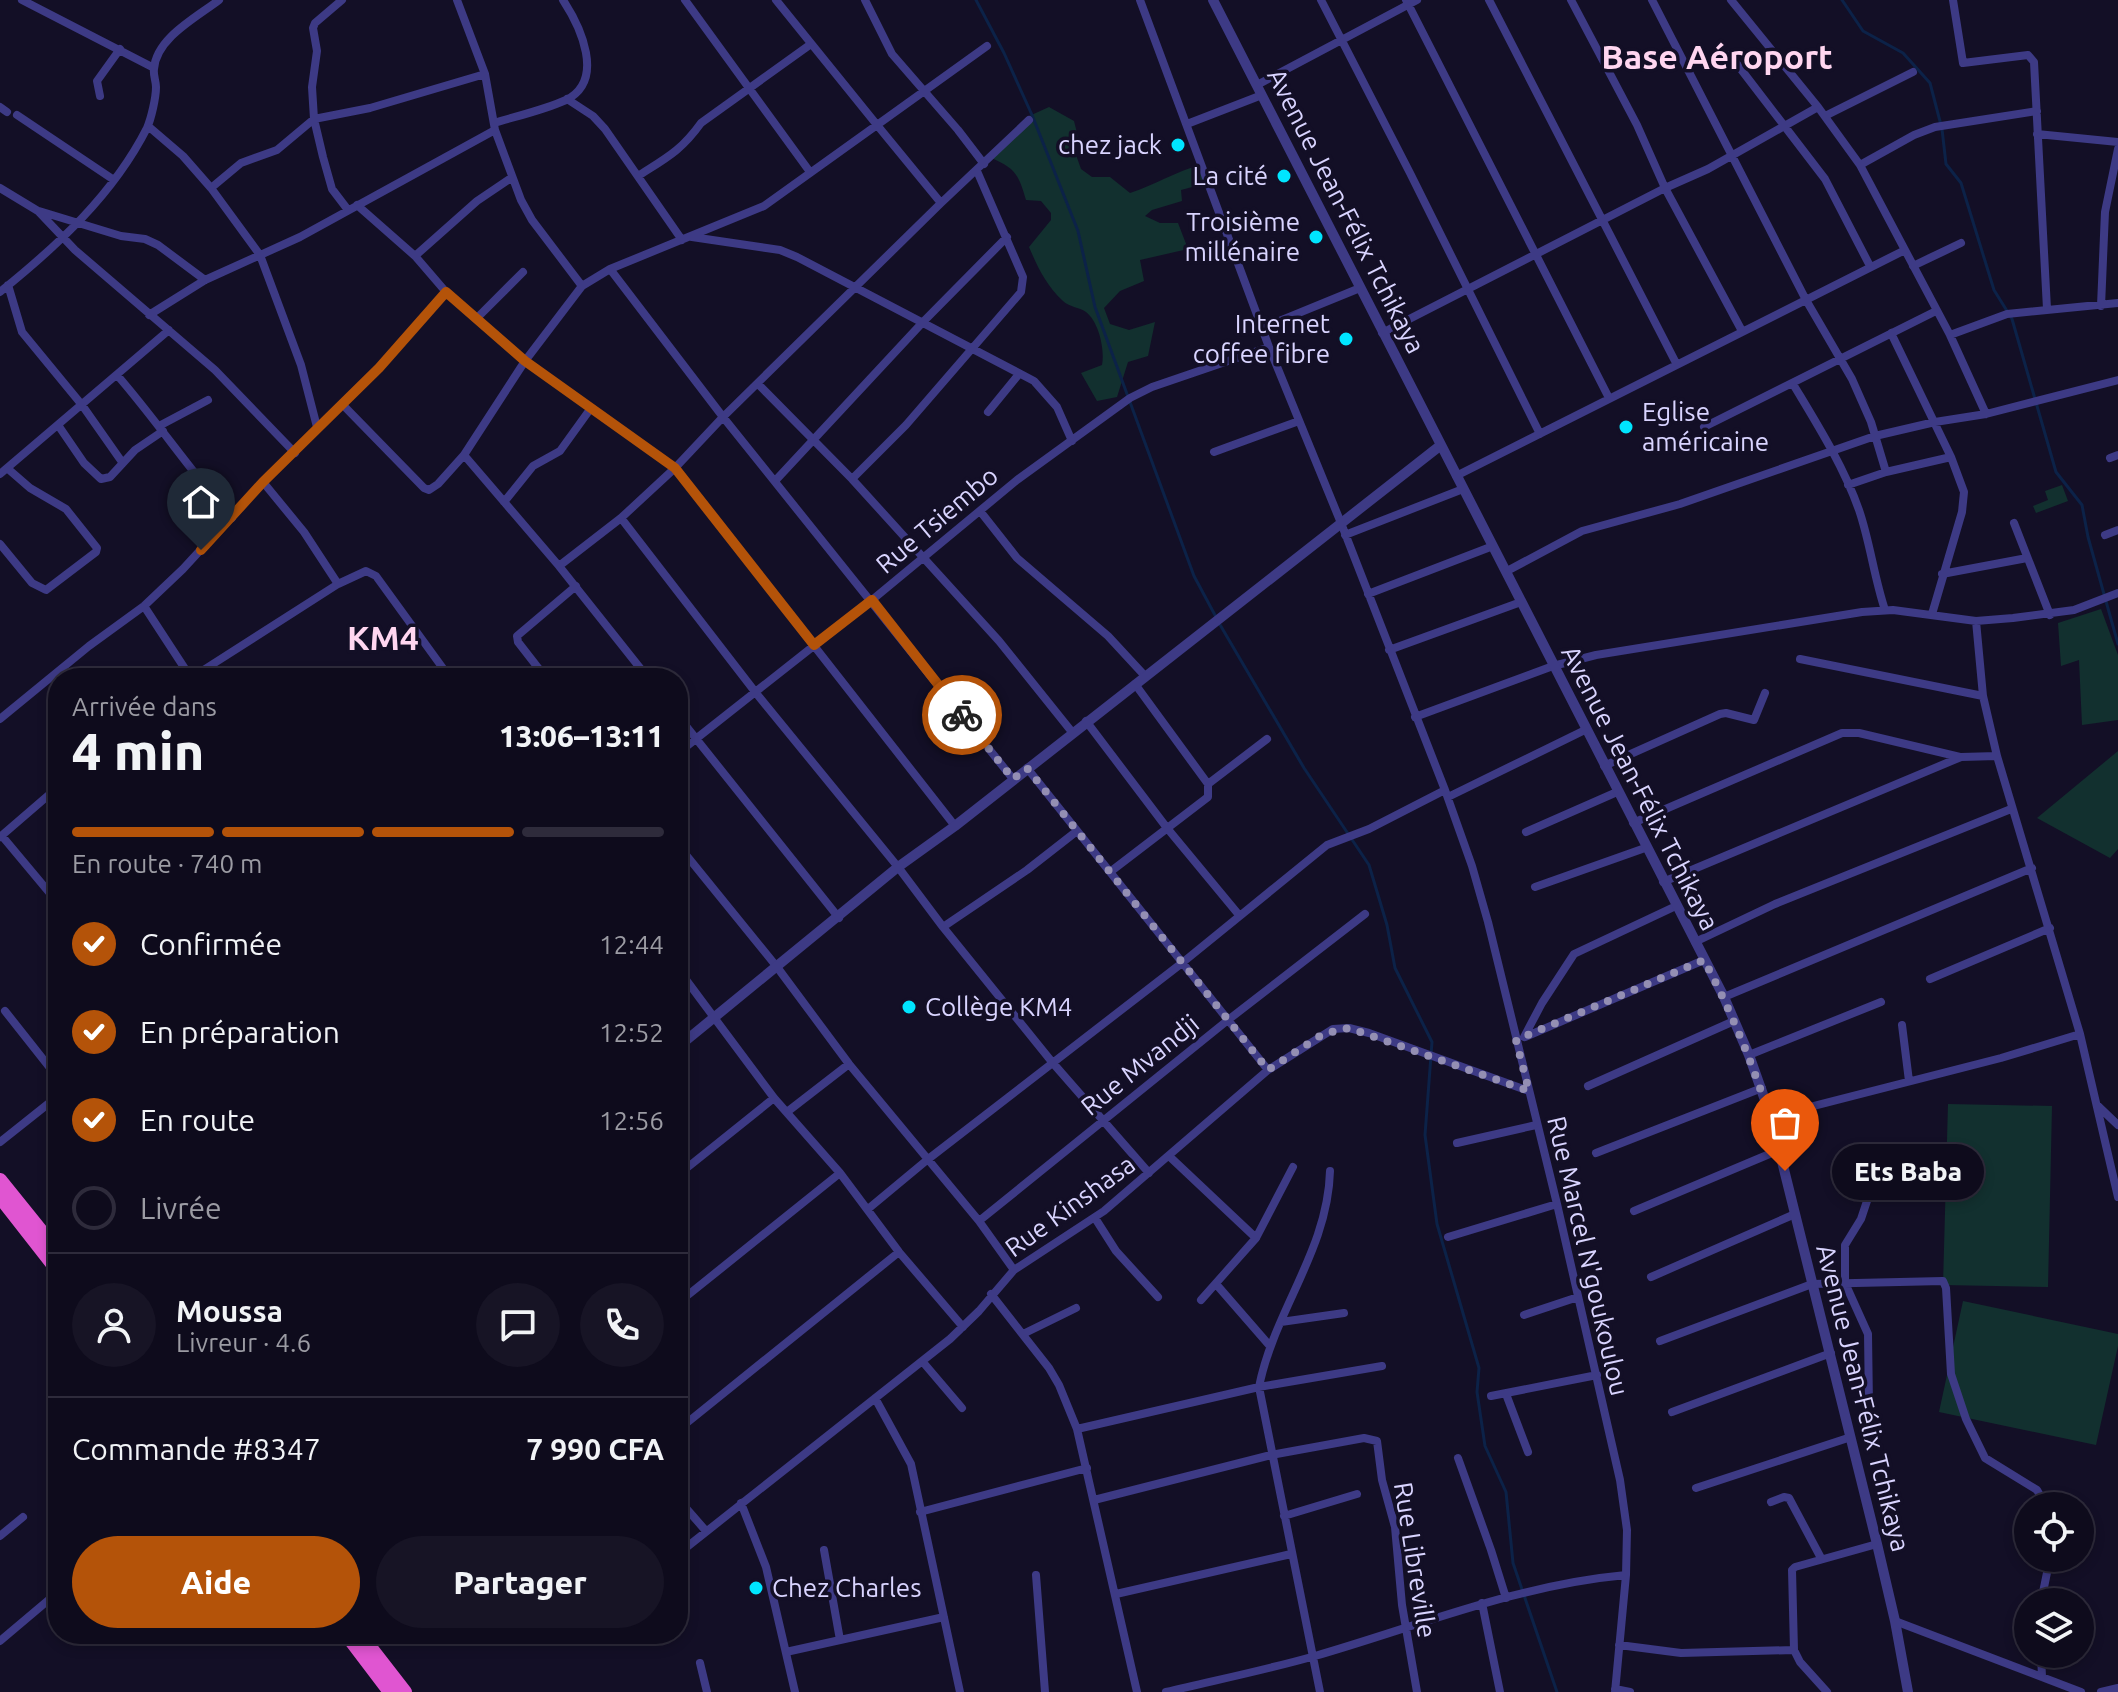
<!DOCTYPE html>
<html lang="fr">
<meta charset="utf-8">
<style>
body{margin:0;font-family:Ubuntu,sans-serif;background:#171425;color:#f1f3f6;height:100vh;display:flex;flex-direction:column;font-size:30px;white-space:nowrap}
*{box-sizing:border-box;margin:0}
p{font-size:26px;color:#9b9ba3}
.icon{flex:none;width:44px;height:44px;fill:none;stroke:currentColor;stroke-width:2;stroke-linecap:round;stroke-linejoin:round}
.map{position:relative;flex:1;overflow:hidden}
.drawer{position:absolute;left:48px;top:668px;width:640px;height:976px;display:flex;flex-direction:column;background:#0e0b1c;border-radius:32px;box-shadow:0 4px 12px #0003,0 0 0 2px #2e2b3b}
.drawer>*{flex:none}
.controls{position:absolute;left:2014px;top:1492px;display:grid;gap:16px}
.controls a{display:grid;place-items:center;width:80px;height:80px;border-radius:50%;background:#0e0b1c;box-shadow:0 4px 12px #0003,0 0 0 2px #2e2b3b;font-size:40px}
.pin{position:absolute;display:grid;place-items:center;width:68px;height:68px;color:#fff;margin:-82px -34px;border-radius:50% 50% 50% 0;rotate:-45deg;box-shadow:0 0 8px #0007}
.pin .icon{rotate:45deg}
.courier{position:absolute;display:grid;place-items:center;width:80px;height:80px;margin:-40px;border:6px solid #b45309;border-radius:50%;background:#fff;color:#222;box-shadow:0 2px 10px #0007}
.bubble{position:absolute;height:56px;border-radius:28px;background:#0e0b1c;box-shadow:0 4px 12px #0003,0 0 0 2px #2e2b3b;font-size:26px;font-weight:800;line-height:56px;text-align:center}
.summary em{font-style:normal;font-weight:800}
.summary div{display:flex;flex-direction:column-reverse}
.summary{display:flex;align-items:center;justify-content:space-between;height:136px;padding:0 24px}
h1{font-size:52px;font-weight:800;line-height:60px}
.bar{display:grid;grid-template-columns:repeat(4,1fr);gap:12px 8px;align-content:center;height:96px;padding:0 24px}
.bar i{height:10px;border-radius:6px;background:#2e2b3b}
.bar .on{background:#b45309}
.bar p{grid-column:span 4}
.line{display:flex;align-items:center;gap:20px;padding:0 24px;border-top:2px solid #2e2b3b}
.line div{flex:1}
.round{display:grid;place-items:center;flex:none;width:84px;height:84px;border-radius:42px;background:#171425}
ol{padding:0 24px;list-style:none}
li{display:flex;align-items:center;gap:24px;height:88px}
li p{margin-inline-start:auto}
li .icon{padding:8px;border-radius:50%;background:#b45309;color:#fff;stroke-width:4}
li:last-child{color:#9b9ba3}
li i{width:44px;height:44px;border:4px solid #2e2b3b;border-radius:50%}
.button{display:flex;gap:16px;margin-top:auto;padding:16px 24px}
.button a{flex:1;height:92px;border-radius:48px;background:#b45309;color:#fff;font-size:32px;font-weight:800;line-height:92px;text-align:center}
.button a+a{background:#171425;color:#f1f3f6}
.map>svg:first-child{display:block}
</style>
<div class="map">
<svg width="2118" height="1692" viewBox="0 0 2118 1692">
<rect width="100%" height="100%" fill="#130f26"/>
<path fill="#12302f" d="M1049 107 1074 121 1080 145 1075 152 1081 169 1092 177H1110L1130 193C1155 185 1176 171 1201 165L1207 183 1181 190 1182 201 1152 210 1145 216 1160 223H1178L1188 249 1140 260 1144 281 1120 291 1104 308 1110 324 1129 330 1155 322 1148 356 1128 362 1117 397 1097 401 1081 373 1102 365C1105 350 1099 322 1086 312 1079 307 1069 307 1063 301 1046 285 1038 268 1029 247L1051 220V213L1041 201 1026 200C1018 173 1015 168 989 157L1027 117Z
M2062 485 2068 501 2036 513 2033 506 2048 500 2045 491Z
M2101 609 2118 655V720L2082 725 2079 660 2061 666 2058 623Z
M2118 751V849L2110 858 2037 818Z
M1948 1104 2052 1106 2048 1287 1943 1285Z
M1963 1301 2118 1334V1346L2096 1445 1939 1412Z"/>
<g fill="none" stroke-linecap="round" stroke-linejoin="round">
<path stroke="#0c2248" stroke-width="3" d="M976 0 1004 53 1032 115 1078 231 1095 307 1194 576 1216 617
M1842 0 1863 31 1903 53 1930 83 1942 129 1946 164 1961 183 1994 290 2012 319 2056 472 2082 505 2088 537 2118 644
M1219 623 1304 768 1369 865 1387 925 1395 968 1432 1042 1425 1135 1437 1224 1479 1368 1477 1392 1485 1446 1506 1492 1513 1563 1557 1692"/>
<path stroke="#3d3a85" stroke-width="8" d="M22 0 154 68
M342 0 315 23 313 28 317 51 312 87 314 119 323 157 332 189 348 210
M457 0 485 74 495 130 521 200 532 220 582 286
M685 0 810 172
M776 0 877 125 987 46
M865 0 892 54 958 130 984 164
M1140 0 1269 347 1341 523 1445 790 1472 866 1488 922 1557 1204 1620 1480 1627 1530 1626 1575 1615 1692
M1321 0 1410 173 1540 434
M1406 0 1609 398
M1489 0 1676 363
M1571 0 1637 125 1665 188 1742 331
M1652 0 1806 300 1852 379 1871 422 1886 472
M1731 0 1818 107 1860 165 1950 335 1986 414
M1953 0 1963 63 2028 55 2034 62 2047 309
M1730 55 1825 179 1870 266
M1257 85 1417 0
M100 96 97 81 120 49
M567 99 593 116 605 129 682 240
M0 107 7 112
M17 115 114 180
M1825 116 1913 72
M494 123C517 116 544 110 566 100 606 80 580 26 563 0
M1187 124 1262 95
M148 126 183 156 211 188 260 255 301 365 317 427
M2037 134 2118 142
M1860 165 1914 135 1935 127 2037 111
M638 176C666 158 681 151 701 123L811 44
M0 188 38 211 75 250 215 370 295 453
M211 188 241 163 277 150 314 119 370 108 485 74
M357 205 415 256 446 292 525 361 675 468 955 826
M39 211 121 236 145 239 158 245 205 280
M692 237 780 250 797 257 1034 381 1057 407 1072 441
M415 256 477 201 511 178
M1913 266 1961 243
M610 269 723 417 1013 779
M8 285 22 332 82 405 122 462
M0 292C57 246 113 195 147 128 151 119 156 98 156 87 156 81 153 75 154 69 156 38 197 17 219 0
M2101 306 2105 212 2118 149
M149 315 205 280 300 237 495 130
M476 319 523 272
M1262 328 1360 288
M1382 333 1665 188 1708 169 1818 107
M1891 333 1951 457 1964 492 1962 512 1932 614
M1950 335 2007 314 2118 303
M117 375C157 421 191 472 232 518
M758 384 852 479 999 641 1072 732
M1793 384C1817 424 1843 465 1859 510 1870 542 1874 577 1885 610
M343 405 424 488 429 490 438 484 464 455 525 361 582 286 610 269 764 206 877 125 941 203
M988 412 1019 374
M58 425 84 463 101 479 110 477 135 450 163 431
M159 426 208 400
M1704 427 1936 311
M1214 452 1299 421
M464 455 559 566 648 678
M2110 458 2118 455
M0 474 169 330
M1456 476 1905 250
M852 479 906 425 1021 292 1023 277 977 171
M775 481 923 322 1007 237
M263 482 304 532 338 584
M1848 485 1886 472 1951 457
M504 502 533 466 560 451 591 408
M980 511 1017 558 1108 636 1145 676
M621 518 756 693 898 867 943 927 1052 1062 1149 1173
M2014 523 2050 615
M1345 535 1463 489
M2105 535 2118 530
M0 544 32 583 46 590 96 552 97 548 66 509 30 488 7 468
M559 566 621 518 675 468 723 417 941 203 1029 120
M1507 571 1582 531 1680 504 1875 436 1935 422 1986 414 2118 380
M1942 574 2027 558
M1368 594 1493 546
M144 606 191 678
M1389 650 1521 602
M1800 659 1983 696
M191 678 338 584 366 571 376 576 450 678
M546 678 518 642 517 636 576 586
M678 716 839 918
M1415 717 1553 666 1596 655 1862 612 1893 610 1976 621 2013 618 2074 610 2118 593
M0 719 89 646 144 606 183 569 263 482 379 368 446 292
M1086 721 1167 828 1239 915
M678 753 872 600 1017 480 1130 398 1152 387 1269 347
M1604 766 1720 714 1726 713 1754 720 1765 693
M1027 768 1268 1070
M1208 784 1267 739
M1448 797 1585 730
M1633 823 1842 733H1859L1960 757
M1526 832 1617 792
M2 836 58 903
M0 837 58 787
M678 845 777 967 849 1064 979 1221 1014 1270
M1110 872 1208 797V784L1135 684
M1663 882 1961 757 1997 756
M1535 887 1645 848
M943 927 1027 870 1077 831
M1695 942 1775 904 2011 809
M678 969 774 1098 840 1173 899 1252 963 1327
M1930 979 2050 928
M1724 997 2032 868
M5 1011 58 1078
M1902 1025 1909 1081
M2080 1034 2118 1197
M1524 1037 1542 1003 1574 954 1676 906
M1525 1037 1704 960
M1749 1055 1881 1002
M1588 1086 1734 1021
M2098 1106 2118 1125
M787 1112 849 1064
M1771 1117 2001 1058 2080 1034 1997 756 1983 696 1976 621
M0 1142 58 1096
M1457 1143 1536 1125
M1596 1153 1762 1088
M1169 1156 1256 1238
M1862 1158 1867 1201 1861 1219 1845 1245V1283L1868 1334 1869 1406
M678 1175 774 1098
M868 1209 927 1160 1182 963 1327 845 1369 829 1445 790
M1634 1211 1779 1150
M1095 1218 1116 1251 1158 1297
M979 1221 1228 1020 1365 914
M1448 1237 1557 1204
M1651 1277 1795 1214
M1216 1284 1270 1346
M991 1294 1049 1368 1059 1385 1077 1429 1137 1692
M1201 1300 1256 1238 1293 1167
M678 1303 840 1173
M1524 1315 1578 1297
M1281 1322 1344 1313
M1023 1334 1076 1308
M1660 1341 1812 1284 1943 1281 1946 1288 1951 1374 1966 1419 1985 1458 2037 1490 2046 1506
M922 1361 962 1408
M1506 1394 1528 1452
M1491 1396 1597 1375
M875 1398 911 1464 960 1692
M1672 1412 1831 1353
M1077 1429 1259 1387 1382 1366
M678 1430 899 1252
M1458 1458 1491 1550 1506 1598
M1696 1488 1851 1437
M678 1499 706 1531
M1094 1500 1271 1455 1364 1438 1377 1441 1382 1480 1395 1527 1402 1605 1417 1692
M1771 1502 1784 1497 1789 1498 1821 1558
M741 1503 766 1567 795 1692
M920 1512 1087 1468
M1284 1516 1357 1494
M0 1536 23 1517
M824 1550 840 1640
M678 1554 950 1339 979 1311 1014 1270 1104 1211 1268 1070 1333 1029 1349 1028 1369 1033 1529 1091
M1036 1575 1045 1692
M1116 1594 1291 1554
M2041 1602 2050 1558
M1482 1603 1500 1692
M1895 1621 2081 1692
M0 1641 58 1592
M1619 1645 1681 1653 1794 1650
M786 1652 944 1617
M2041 1654 2042 1677
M700 1663 707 1692
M1615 1689 1630 1692
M1166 1692C1216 1680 1266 1670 1315 1656 1419 1626 1517 1585 1626 1575
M1320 1692 1259 1387C1274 1311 1328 1250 1330 1171
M1827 1692 1800 1662 1794 1650 1792 1570 1795 1567 1877 1544
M2101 1692 2118 1688"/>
<path stroke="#3d3a85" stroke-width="10" d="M1213 0 1724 997 1749 1055 1771 1117 1877 1544 1895 1621 1908 1692
M678 1047 898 867 955 826 1441 445"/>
<path stroke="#e055d1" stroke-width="14" d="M0 1180 58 1252
M0 1197 58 1271
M346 1634 390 1692
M360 1634 405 1692"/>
</g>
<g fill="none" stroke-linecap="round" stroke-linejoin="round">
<path stroke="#948fb3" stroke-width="8" stroke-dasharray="0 14.4" d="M962 715 1013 779 1027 768 1268 1070 1323 1034 1349 1028 1529 1091 1516 1040 1704 960C1740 1028 1766 1097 1785 1171"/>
<path stroke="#b45309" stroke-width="10" d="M201 550 263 482 379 368 446 292 525 361 675 468 814 645 872 600 962 715"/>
</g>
<g fill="#00e5ff" stroke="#130f26" stroke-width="3">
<circle cx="1178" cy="145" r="8"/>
<circle cx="1284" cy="176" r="8"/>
<circle cx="1316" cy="237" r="8"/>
<circle cx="1346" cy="339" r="8"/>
<circle cx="1626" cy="427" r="8"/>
<circle cx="909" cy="1007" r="8"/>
<circle cx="756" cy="1588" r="8"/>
</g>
<g text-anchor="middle" stroke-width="7" stroke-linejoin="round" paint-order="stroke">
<g font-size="26" fill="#d9d4ff" stroke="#130f26" text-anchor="end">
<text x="1162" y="154">chez jack</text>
<text x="1268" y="185">La cité</text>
<text x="1300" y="231">Troisième<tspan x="1300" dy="30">millénaire</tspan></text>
<text x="1330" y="333">Internet<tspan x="1330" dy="30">coffee fibre</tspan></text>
<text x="1642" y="421" text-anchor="start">Eglise<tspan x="1642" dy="30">américaine</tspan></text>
<text x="925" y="1016" text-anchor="start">Collège KM4</text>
<text x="772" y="1597" text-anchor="start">Chez Charles</text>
</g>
<g font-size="26" fill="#d9d4ff" stroke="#130f26">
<text transform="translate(1346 211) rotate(63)" y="9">Avenue Jean-Félix Tchikaya</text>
<text transform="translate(937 520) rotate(-40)" y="9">Rue Tsiembo</text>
<text transform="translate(1640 788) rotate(63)" y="9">Avenue Jean-Félix Tchikaya</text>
<text transform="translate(1140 1065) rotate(-39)" y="9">Rue Mvandji</text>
<text transform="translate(1070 1206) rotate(-36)" y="9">Rue Kinshasa</text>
<text transform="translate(1588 1256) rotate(77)" y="9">Rue Marcel N'goukoulou</text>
<text transform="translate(1863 1398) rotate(76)" y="9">Avenue Jean-Félix Tchikaya</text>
<text transform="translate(1415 1560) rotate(81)" y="9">Rue Libreville</text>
</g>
<g font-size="34" font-weight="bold" fill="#ffd6f0" stroke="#130f26">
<text x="1717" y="69">Base Aéroport</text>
<text x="383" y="650">KM4</text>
</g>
</g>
</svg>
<div class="controls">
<a><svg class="icon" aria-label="locate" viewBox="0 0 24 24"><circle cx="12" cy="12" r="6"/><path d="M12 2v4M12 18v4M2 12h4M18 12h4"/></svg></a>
<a><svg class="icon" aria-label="layers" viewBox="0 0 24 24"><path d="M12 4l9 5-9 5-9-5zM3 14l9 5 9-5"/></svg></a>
</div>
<div class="pin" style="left:1785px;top:1171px;background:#ea580c"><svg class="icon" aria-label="bag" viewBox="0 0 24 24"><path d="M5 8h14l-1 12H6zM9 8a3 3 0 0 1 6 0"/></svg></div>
<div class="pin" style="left:201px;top:550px;background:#1f2937"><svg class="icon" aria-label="home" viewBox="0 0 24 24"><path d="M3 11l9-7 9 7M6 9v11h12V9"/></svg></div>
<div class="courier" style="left:962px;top:715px"><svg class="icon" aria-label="bike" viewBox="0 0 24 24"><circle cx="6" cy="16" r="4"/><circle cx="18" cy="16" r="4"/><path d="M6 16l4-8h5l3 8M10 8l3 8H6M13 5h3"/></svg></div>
<div class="bubble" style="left:1832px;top:1144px;width:152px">Ets Baba</div>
<section class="drawer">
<div class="summary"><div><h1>4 min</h1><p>Arrivée dans</p></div><em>13:06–13:11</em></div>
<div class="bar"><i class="on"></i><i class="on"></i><i class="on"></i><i></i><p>En route · 740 m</p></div>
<ol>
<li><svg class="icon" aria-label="check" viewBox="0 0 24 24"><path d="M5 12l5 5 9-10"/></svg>Confirmée<p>12:44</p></li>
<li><svg class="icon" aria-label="check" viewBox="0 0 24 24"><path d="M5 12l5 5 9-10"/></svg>En préparation<p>12:52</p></li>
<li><svg class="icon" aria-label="check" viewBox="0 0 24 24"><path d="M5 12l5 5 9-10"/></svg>En route<p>12:56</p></li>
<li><i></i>Livrée</li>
</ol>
<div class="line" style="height:144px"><a class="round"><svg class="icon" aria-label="person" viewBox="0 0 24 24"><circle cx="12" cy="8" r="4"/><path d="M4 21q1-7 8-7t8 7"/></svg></a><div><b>Moussa</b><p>Livreur · 4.6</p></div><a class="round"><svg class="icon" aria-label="chat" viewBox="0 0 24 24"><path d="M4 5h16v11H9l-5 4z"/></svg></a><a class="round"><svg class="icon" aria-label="phone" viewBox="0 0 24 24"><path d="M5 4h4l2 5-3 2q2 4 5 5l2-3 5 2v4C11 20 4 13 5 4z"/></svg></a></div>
<div class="line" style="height:104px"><div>Commande #8347</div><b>7 990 CFA</b></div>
<div class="button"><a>Aide</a><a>Partager</a></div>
</section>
</div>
